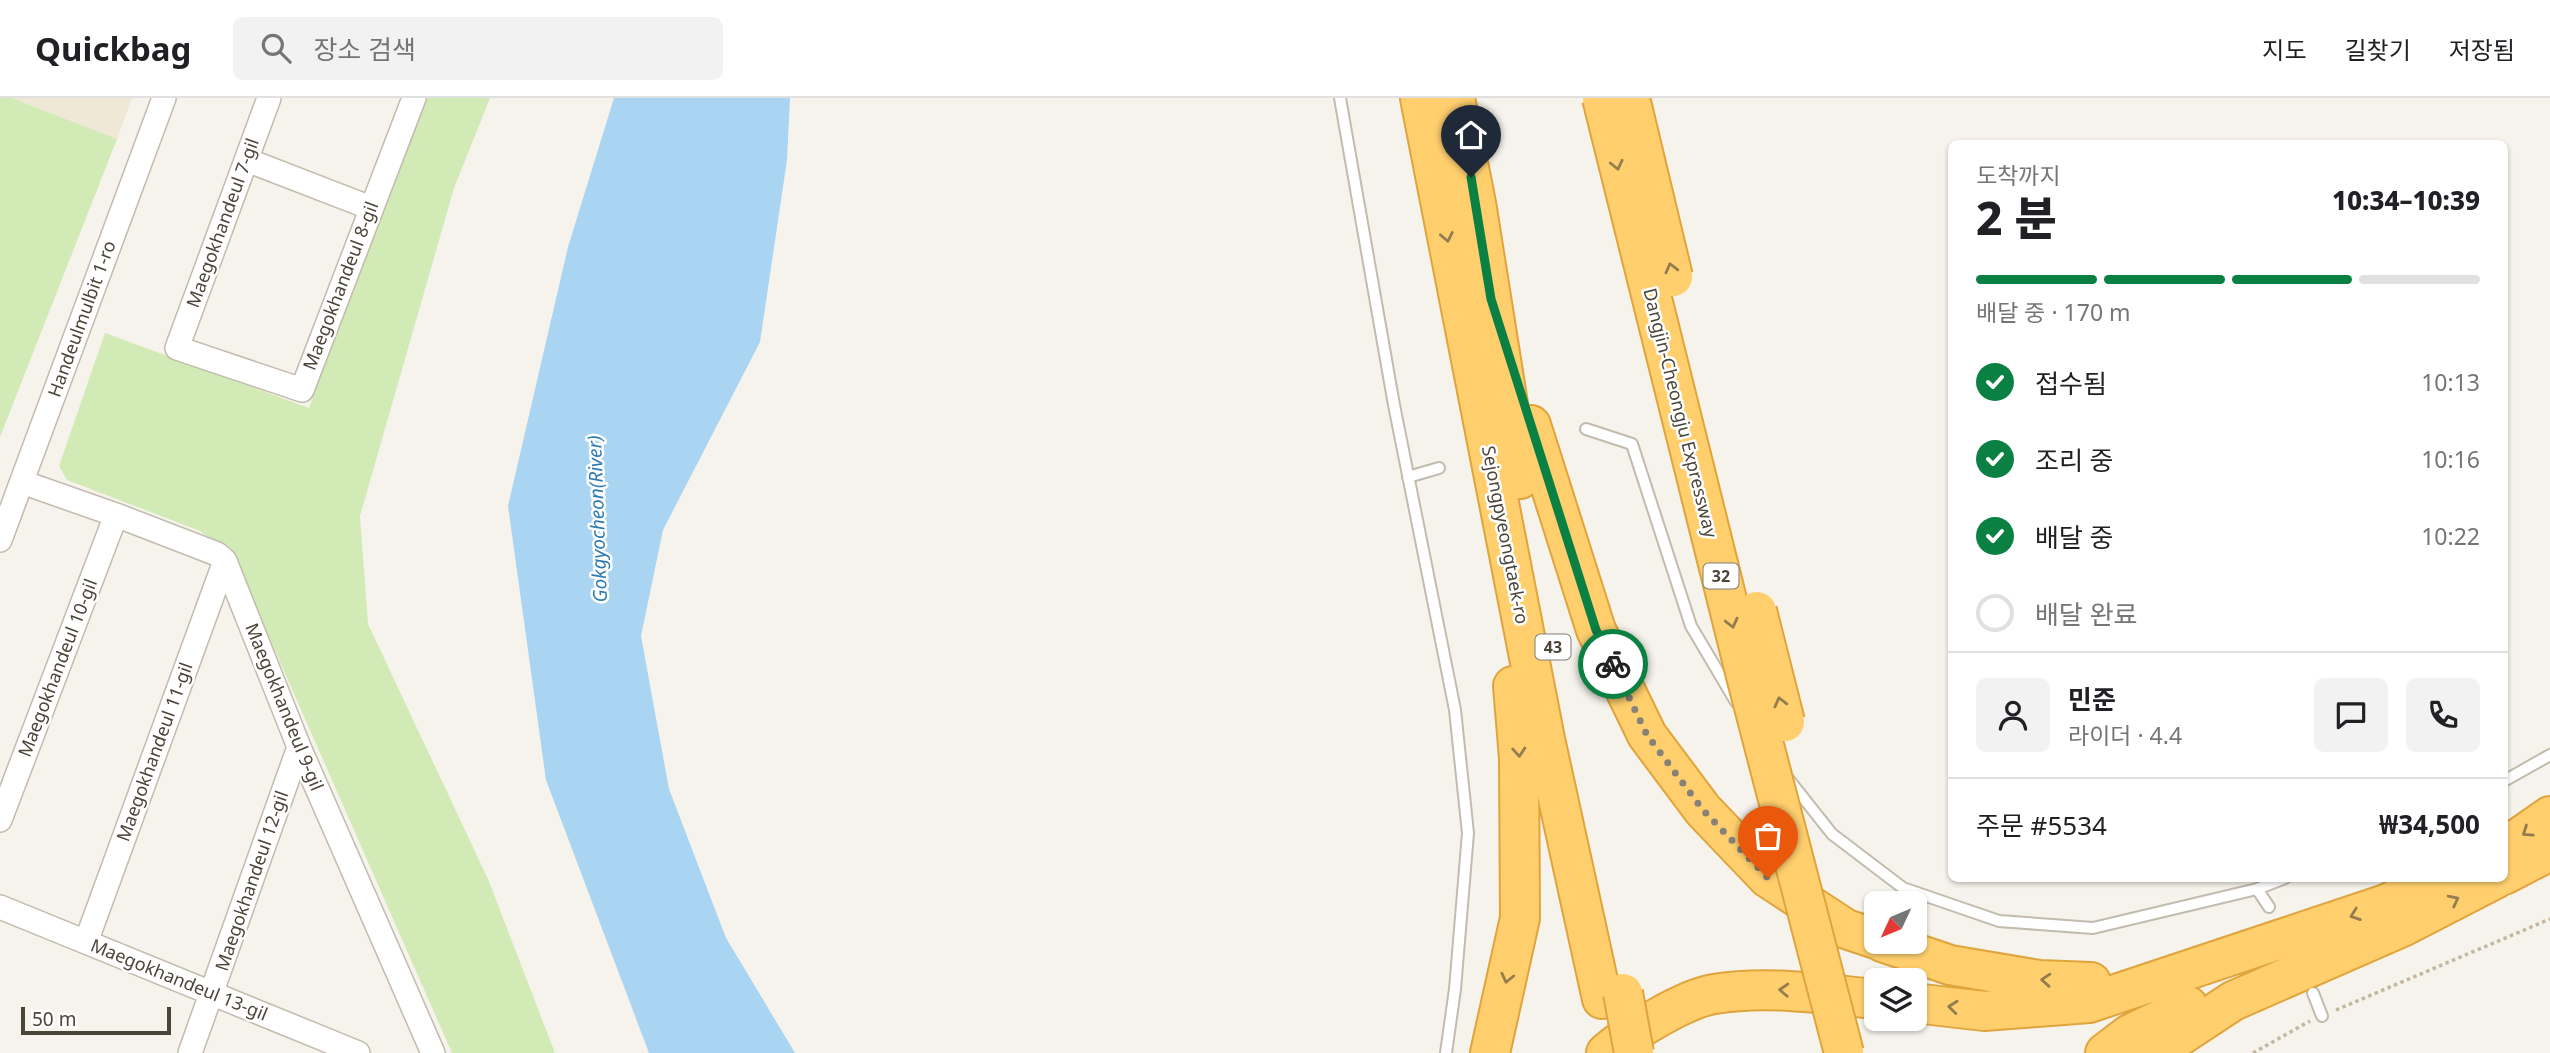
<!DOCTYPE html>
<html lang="ko">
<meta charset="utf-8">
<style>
body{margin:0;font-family:"Noto Sans","Noto Sans KR",sans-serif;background:#f2f2f2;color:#202124;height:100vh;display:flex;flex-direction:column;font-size:26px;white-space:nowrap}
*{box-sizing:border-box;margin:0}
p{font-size:23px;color:#757577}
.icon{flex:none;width:38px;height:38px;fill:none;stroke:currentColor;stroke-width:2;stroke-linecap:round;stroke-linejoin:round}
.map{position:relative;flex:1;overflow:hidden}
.drawer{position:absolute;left:1948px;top:42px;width:560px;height:742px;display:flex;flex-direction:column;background:#fff;border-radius:10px;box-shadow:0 2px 5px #0004}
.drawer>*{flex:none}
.needle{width:46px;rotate:226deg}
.tools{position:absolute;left:1864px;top:793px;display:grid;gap:14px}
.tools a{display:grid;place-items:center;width:63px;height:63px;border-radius:10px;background:#fff;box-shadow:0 2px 5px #0004;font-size:35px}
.scale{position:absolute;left:21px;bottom:18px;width:150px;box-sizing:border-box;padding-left:7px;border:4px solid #4b4439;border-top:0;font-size:19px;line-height:24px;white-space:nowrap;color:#4b4439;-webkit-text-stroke:5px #fff;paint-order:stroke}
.pin{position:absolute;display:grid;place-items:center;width:60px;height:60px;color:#fff;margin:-72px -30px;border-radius:50% 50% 50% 0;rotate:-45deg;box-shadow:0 0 7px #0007}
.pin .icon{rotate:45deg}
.courier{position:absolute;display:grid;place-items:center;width:70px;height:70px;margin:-35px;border:5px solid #0b8043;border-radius:50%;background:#fff;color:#222;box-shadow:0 2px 9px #0007}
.overview em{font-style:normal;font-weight:800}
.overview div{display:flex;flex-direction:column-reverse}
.overview{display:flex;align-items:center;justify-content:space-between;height:119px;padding:0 28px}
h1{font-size:46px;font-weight:800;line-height:52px}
.bar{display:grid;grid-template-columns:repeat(4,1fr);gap:10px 7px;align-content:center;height:84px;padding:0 28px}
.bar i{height:9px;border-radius:5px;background:#e0e0e0}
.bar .selected{background:#0b8043}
.bar p{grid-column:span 4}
.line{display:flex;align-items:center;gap:18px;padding:0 28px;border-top:2px solid #e0e0e0}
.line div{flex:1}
.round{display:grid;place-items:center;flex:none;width:74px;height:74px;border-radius:10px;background:#f2f2f2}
ol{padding:0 28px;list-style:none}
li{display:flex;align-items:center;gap:21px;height:77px}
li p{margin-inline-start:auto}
li .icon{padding:7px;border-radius:50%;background:#0b8043;color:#fff;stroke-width:4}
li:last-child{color:#757577}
li i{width:38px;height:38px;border:4px solid #e0e0e0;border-radius:50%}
header{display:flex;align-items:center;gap:42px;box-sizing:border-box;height:98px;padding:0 35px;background:#fff;border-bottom:2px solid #e0e0e0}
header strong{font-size:33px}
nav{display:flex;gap:38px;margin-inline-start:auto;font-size:24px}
.search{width:490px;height:63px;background:#f2f2f2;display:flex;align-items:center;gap:18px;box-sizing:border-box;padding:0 24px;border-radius:10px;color:#757577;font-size:26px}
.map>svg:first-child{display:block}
</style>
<header>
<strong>Quickbag</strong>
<div class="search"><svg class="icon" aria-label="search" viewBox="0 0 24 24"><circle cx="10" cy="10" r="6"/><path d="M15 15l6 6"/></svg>장소 검색</div>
<nav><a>지도</a><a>길찾기</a><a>저장됨</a></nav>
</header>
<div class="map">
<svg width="2550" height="955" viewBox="0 0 2550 955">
<rect width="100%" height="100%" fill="#f6f3ec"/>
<path fill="#efe8d6" d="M12 0H132L117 41Z"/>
<path fill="#d2eab5" d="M0 0H12L117 41 0 339Z
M425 0H490L454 90 360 418 368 526 488 781 555 955H452L233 457 200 433 67 382 59 368 105 235 309 310Z"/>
<path fill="#a9d4f2" d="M614 0H790L787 62 760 244 663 432 641 538 669 691 726 840 795 955H649L546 682 508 408 568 149Z"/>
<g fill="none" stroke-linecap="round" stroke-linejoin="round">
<g stroke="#c2bbae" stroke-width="14">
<path id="lane" d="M1340 0 1394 307 1455 612 1468 735 1455 891 1446 955
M1586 331 1632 346 1691 528 1736 604
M1408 379 1439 370
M1786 678 1832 736 1903 790 1999 823 2093 830 2257 791 2285 780
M2504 683 2550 657
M2257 791 2269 809
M2313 895 2322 918"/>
</g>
<g stroke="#c2bbae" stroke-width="26">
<path id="street" d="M269 0 177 250 302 292 414 0
M247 62 371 110
M22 384 116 417 217 456 225 463 299 649 433 955
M0 442 164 0
M0 722 116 417
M0 809 358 955
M86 844 225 463
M190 955 299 649"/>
</g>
<g stroke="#e0a43c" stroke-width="42">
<path id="highway" d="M1420 0 1545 641 1602 901
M1455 0 1476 105 1520 381
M1531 327 1596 532 1647 637 1703 712 1768 780 1846 831 1876 841
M2504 750 2550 718
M2504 777 2550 753
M1882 844 1950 867 2039 882 2091 884
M1914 905 1984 913 2089 905 2386 806 2441 780
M1490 955 1520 820 1519 660 1513 588
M1606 955C1629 935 1684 901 1714 896 1768 887 1822 896 1876 901
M2105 955 2130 936 2188 908
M2154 955 2233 903 2402 829 2497 780"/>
</g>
<path stroke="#c4b79f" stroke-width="3.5" stroke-dasharray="3.5 3.5" stroke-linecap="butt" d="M2336 912 2550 821
M2253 955 2310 923"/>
<use href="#lane" stroke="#fff" stroke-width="10"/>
<use href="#street" stroke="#fff" stroke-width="23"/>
<use href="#highway" stroke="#ffcf6e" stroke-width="38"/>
<g stroke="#e0a43c" stroke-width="42" stroke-linecap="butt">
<path id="highway-bridge" d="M1602 0 1746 578 1844 955
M1630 0 1673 179
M1757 513 1785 624
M1623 895 1634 955"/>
</g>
<use href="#highway-bridge" stroke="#ffcf6e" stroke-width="38"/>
</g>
<defs><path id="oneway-chevron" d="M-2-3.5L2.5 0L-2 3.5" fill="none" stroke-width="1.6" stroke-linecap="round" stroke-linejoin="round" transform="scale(1.75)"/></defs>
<g stroke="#937c4e">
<use href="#oneway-chevron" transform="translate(1617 67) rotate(77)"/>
<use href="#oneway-chevron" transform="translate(1447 139) rotate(79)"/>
<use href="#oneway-chevron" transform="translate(1671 170) rotate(-104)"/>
<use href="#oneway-chevron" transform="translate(1732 525) rotate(76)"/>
<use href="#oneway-chevron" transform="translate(1780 604) rotate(-104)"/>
<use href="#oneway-chevron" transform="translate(1519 654) rotate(86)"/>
<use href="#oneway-chevron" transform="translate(2527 734) rotate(146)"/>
<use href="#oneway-chevron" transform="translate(2454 802) rotate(-27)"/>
<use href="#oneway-chevron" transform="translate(2355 817) rotate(161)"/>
<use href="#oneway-chevron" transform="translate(1507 880) rotate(103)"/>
<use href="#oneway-chevron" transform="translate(2046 882) rotate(-176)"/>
<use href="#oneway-chevron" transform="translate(1784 892) rotate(-177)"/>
<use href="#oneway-chevron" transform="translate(1953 909) rotate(-174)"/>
</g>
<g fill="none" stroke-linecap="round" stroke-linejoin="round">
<path stroke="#878178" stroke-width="7" stroke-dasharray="0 12.6" d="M1613 566 1647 637 1703 712 1768 780"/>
<path stroke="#0b8043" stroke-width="9" d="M1471 79 1491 201 1596 532 1613 566"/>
</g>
<g text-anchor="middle" stroke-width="5" stroke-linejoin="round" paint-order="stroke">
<g fill="#fff" stroke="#817c74" stroke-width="2">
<rect x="1703.5" y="465.5" width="35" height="25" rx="5"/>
<rect x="1535.5" y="536.5" width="35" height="25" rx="5"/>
</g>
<g font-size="16" font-weight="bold" fill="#4b4439">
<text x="1721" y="484">32</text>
<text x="1553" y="555">43</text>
</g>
<g font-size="18" fill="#4b4439" stroke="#fff">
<text transform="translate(223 125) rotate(-70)" y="6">Maegokhandeul 7-gil</text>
<text transform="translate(341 188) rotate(-69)" y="6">Maegokhandeul 8-gil</text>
<text transform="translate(82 221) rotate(-70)" y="6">Handeulmulbit 1-ro</text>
<text transform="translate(1680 315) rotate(76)" y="6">Dangjin-Cheongju Expressway</text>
<text transform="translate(1505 437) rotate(79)" y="6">Sejongpyeongtaek-ro</text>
<text transform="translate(58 570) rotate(-69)" y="6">Maegokhandeul 10-gil</text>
<text transform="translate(284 609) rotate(68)" y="6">Maegokhandeul 9-gil</text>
<text transform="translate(155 654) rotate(-70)" y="6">Maegokhandeul 11-gil</text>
<text transform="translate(252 783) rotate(-71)" y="6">Maegokhandeul 12-gil</text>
<text transform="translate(179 882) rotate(22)" y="6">Maegokhandeul 13-gil</text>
</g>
<g font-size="19" font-style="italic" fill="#2e7ab2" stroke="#fff">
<text transform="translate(597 421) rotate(-92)" y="7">Gokgyocheon(River)</text>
</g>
</g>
</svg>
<div class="tools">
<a><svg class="needle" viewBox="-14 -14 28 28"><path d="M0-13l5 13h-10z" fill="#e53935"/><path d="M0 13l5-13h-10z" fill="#757577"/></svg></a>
<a><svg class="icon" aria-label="layers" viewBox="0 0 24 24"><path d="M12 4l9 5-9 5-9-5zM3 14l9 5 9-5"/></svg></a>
</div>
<div class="scale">50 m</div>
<div class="pin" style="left:1768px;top:780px;background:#ea580c"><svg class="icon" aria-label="bag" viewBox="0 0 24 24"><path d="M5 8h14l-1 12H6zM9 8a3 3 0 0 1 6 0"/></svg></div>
<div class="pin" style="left:1471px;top:79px;background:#1f2937"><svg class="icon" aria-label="home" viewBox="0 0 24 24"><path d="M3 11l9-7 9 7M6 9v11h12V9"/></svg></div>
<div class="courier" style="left:1613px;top:566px"><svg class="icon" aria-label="bike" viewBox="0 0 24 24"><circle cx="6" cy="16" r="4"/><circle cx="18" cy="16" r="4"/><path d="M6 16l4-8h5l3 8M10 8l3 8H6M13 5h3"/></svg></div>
<section class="drawer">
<div class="overview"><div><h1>2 분</h1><p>도착까지</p></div><em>10:34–10:39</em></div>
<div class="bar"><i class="selected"></i><i class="selected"></i><i class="selected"></i><i></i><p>배달 중 · 170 m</p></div>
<ol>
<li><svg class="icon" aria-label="check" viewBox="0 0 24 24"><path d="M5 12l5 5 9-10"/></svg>접수됨<p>10:13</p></li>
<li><svg class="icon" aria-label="check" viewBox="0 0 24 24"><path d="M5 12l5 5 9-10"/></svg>조리 중<p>10:16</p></li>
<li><svg class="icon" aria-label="check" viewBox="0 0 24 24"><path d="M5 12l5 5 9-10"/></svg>배달 중<p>10:22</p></li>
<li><i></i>배달 완료</li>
</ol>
<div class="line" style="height:126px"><a class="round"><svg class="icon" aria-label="person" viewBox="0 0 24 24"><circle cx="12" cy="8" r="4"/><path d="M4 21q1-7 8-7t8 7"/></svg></a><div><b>민준</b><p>라이더 · 4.4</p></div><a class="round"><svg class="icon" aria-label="chat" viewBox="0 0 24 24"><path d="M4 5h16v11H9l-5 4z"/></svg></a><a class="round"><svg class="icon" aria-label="phone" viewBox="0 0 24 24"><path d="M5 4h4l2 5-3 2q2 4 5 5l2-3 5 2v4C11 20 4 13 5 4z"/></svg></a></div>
<div class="line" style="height:91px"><div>주문 #5534</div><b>₩34,500</b></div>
</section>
</div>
